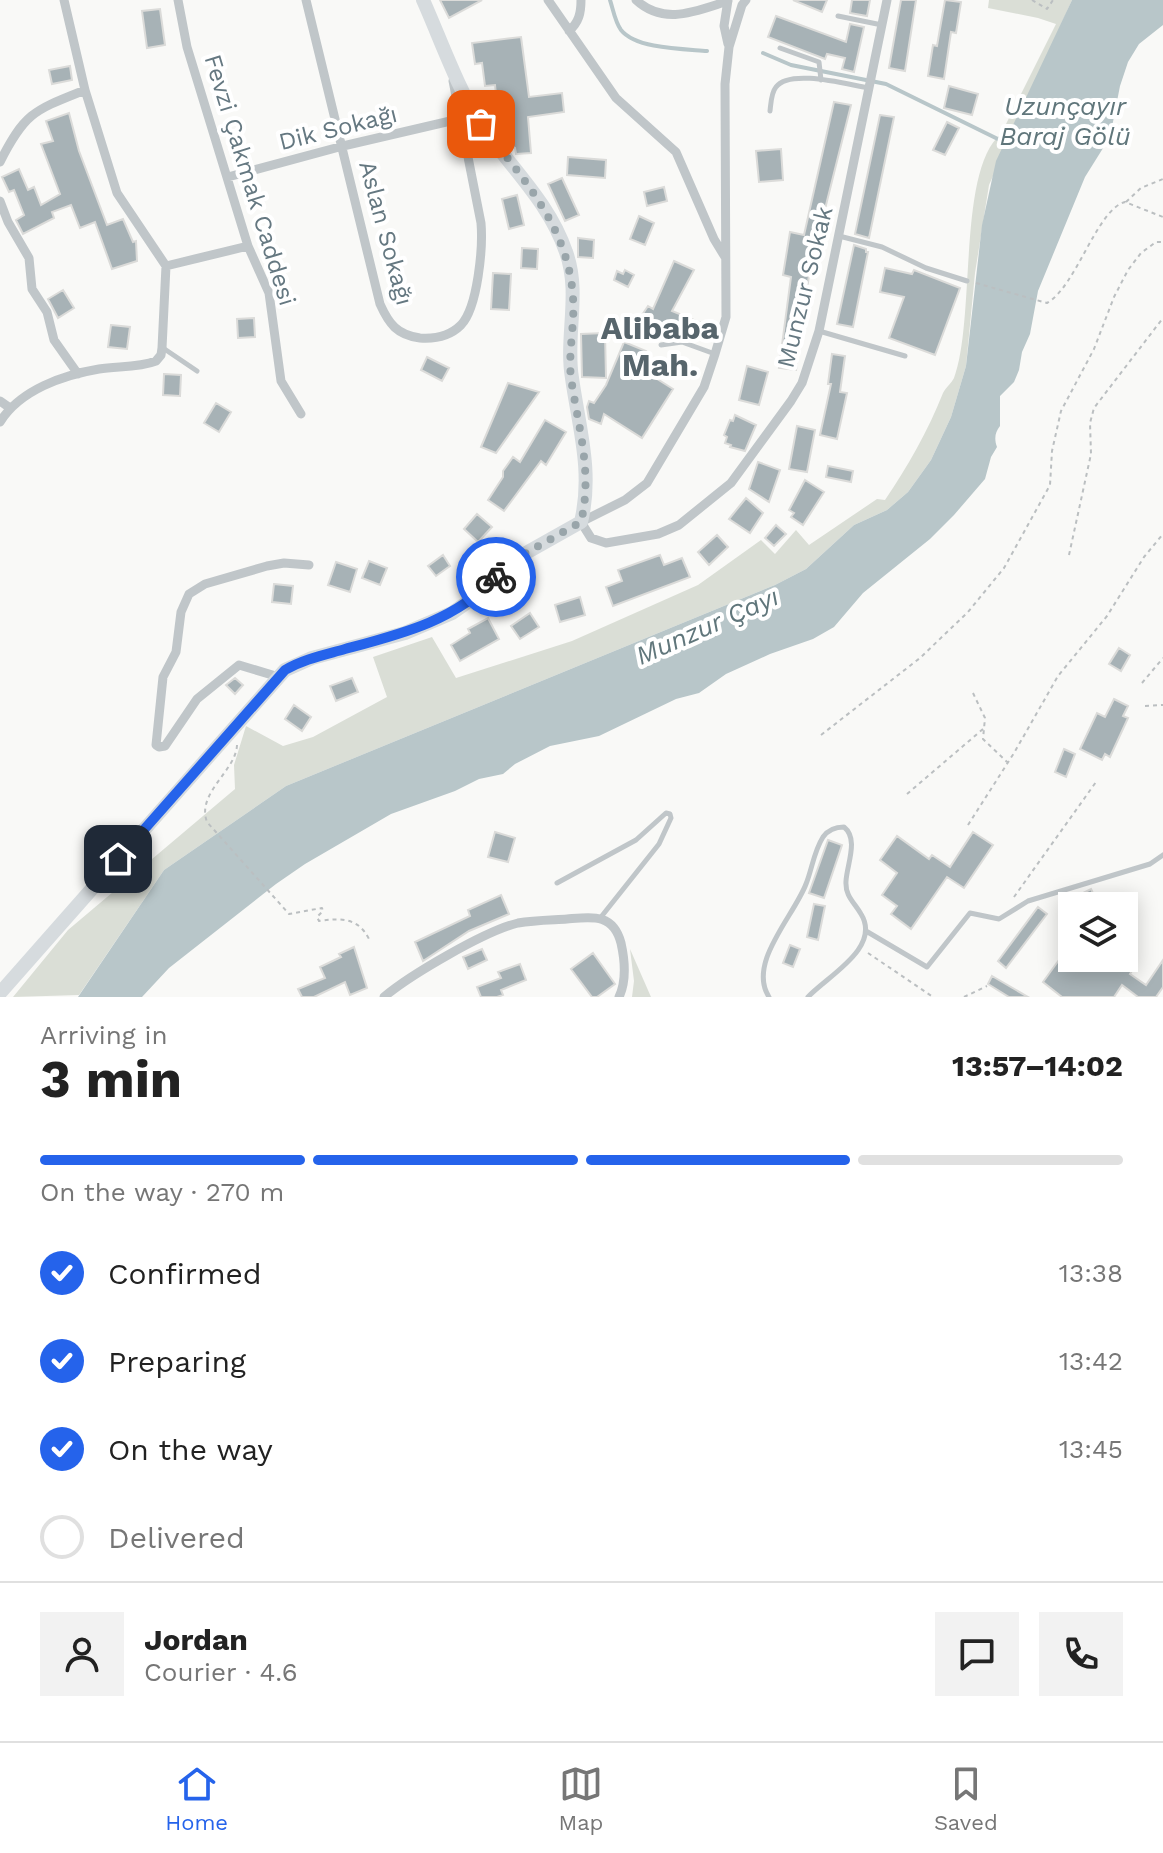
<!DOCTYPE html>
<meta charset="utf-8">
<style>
body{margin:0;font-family:"Work Sans",sans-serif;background:#f2f2f2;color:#222;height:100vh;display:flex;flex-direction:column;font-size:30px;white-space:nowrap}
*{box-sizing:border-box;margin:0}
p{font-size:26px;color:#767676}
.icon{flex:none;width:44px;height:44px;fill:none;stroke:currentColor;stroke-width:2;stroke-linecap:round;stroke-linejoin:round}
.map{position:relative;height:997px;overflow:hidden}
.panel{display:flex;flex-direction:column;background:#fff;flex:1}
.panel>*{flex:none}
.tools{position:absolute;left:1058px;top:892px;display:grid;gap:16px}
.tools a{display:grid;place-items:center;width:80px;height:80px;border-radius:0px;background:#fff;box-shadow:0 4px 20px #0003;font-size:40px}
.pin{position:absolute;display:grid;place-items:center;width:68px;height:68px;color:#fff;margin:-34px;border-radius:16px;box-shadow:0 4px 12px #0006}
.courier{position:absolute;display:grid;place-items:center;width:80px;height:80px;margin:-40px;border:6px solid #2563eb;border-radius:50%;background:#fff;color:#222;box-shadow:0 2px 10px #0007}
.headline em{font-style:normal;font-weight:700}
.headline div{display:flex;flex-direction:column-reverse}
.headline{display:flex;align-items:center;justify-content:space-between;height:136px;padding:0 40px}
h1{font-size:52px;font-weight:700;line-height:60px}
.bar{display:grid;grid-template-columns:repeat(4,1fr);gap:12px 8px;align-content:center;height:96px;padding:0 40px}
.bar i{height:10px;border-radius:6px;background:#e0e0e0}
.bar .current{background:#2563eb}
.bar p{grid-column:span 4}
.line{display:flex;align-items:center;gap:20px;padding:0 40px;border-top:2px solid #e0e0e0}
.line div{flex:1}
.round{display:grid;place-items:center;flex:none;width:84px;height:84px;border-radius:0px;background:#f2f2f2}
ol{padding:0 40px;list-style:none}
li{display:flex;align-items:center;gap:24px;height:88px}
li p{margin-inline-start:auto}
li .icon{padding:8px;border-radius:50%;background:#2563eb;color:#fff;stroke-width:4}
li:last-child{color:#767676}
li i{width:44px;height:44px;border:4px solid #e0e0e0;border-radius:50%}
.menu{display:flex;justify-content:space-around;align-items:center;height:112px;border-top:2px solid #e0e0e0;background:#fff;font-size:22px;color:#767676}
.menu a{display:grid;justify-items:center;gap:4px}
.menu .current{color:#2563eb}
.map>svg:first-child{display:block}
</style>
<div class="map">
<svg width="1163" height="997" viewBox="0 0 1163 997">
<rect width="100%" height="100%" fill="#f9f9f7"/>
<path fill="#daded6" d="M989 0H1072L989 185 975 273 966 366 951 417 931 460 908 492 887 510 854 525 806 569 775 585 286 786 164 870 79 995 13 997 68 930 235 789 234 765 246 726 283 746 313 737 387 697 373 657 432 637 456 678 572 641 698 585 761 540 775 554 796 530 809 545 877 499 885 500C908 466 928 431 943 393 946 387 951 384 954 378 976 319 957 170 1001 134L1056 24 1038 18 988 8Z
M630 949 651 997H632L634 981Z"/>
<path fill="#b8c6c9" d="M1072 0H1163V25L1139 44 1128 62 1120 86 1110 137 1085 177 1038 291 1030 334 1022 352 1019 370 1014 382 1000 396V426C995 432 994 439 997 447L991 457 985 479 954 515 930 539 863 593 834 627 813 639 770 654 726 674 699 693 676 699 599 736 550 746 515 764 503 774 479 779 455 791 391 814 305 864 276 884 169 968 142 997H78L164 870 286 786 775 585 806 569 854 525 887 510 908 492 931 460 951 417 966 366 982 225 996 161Z"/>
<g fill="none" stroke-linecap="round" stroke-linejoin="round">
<path stroke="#b8c6c9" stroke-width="4" d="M610 0C613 9 615 22 621 30 636 49 684 49 707 51
M763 53 791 65 886 84 1010 145"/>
</g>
<path fill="#a7b2b6" stroke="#dbdbd9" stroke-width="2" d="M440 0H482L449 18Z
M793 0H827L822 12Z
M852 0H870L867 16 850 13Z
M901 0H916L905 71 889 68Z
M945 0 961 2 956 33 951 32 944 79 928 76 933 45 937 46Z
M160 9 165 45 147 48 142 11Z
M776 16 846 42 850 24 864 27 854 72 842 69 845 58 827 54 825 59 768 37Z
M521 37 529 97 562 93 564 112 528 117 531 153 516 154 515 148 509 145 506 119 499 120 495 85 485 86 482 63 475 64 472 43Z
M70 66 72 80 52 84 49 70Z
M949 86 978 94 972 115 944 108Z
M834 102 851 105 821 225 816 224 796 370 779 368 791 277 783 275 790 232 804 235Z
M69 113 79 151 107 225 123 219 133 242 136 241 137 261 112 269 95 222 80 228 71 205 52 212 54 218 23 234 16 220 24 215 14 190 9 192 2 177 19 169 28 190 34 187 41 205 60 194 41 144 53 141 46 121Z
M880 115 894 117 869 238 855 234Z
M947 122 959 128 945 155 933 150Z
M781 149 783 180 759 182 756 151Z
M568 157 606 160 605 178 567 175Z
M562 178 579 215 565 221 548 184Z
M664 187 667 201 647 206 644 192Z
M517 195 524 225 509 229 502 199Z
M639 216 654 223 645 245 630 239Z
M578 238 594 240 593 258 578 257Z
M854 245 866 249V252H868L853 327 837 324Z
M522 248 538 249 537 269 521 268Z
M674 261 694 270 672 311 704 324 698 339 686 335 685 337H677L660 330 658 333 638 321 648 306 653 309Z
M885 268 912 274 914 270 960 288 935 355 889 338 904 297 880 292Z
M625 270 634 275 628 287 614 280 617 271 623 274Z
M493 273 511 274 509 310 491 309Z
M63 290 74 308 58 318 48 299Z
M254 318 255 337 238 338 237 319Z
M111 325 130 327 127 349 108 347Z
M605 333 606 378 582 377 581 334Z
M624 342 646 351 640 368 673 389 642 438 604 414 601 424 589 419 587 407 589 401 594 403 606 385Z
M832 354 845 356 840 392 847 393 837 439 820 435 831 384H828Z
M427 357 449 368 442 381 421 370Z
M747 366 768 372 759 405 739 400Z
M164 374 181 375 180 396 163 395Z
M508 383 539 392 496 453 481 447Z
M216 403 231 412 219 432 204 423Z
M735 415 756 425 745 451 730 447 731 445 725 443 727 437 724 435 730 420 733 421Z
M545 420 566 432 546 465 541 461 504 511 488 500 503 477V471L513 457 520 462Z
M797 426 815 430 807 472 789 469Z
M758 462 780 470 769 502 749 489Z
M828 466 853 471 851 482 826 477Z
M805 480 824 492 803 525 791 517 794 513 789 510Z
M746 498 763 513 750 533 729 519Z
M477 514 492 527 478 542 464 529Z
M776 525 786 534 774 546 765 538Z
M717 535 728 547 709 565 698 552Z
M443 555 450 566 436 576 428 566Z
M660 555 664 565 682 558 690 577 613 606 606 587 622 581 618 570Z
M369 561 387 568 380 585 362 578Z
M336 562 357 569 350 592 328 585Z
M274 584 293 586 291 604 272 602Z
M580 597 585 615 560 622 555 605Z
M530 613 539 627 520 639 511 626Z
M488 618 499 639 460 661 451 645 470 633 468 629Z
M1119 648 1130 655 1121 671 1109 664Z
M235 678 243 685 235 694 226 685Z
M352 678 358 692 336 701 330 686Z
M1114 699 1128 706 1123 716 1128 718 1110 757 1105 754 1102 760 1080 749 1097 713 1105 717Z
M294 705 311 717 302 731 285 719Z
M1064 749 1075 754 1066 777 1055 772Z
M495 832 515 838 508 862 488 857Z
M973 832 993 845 964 888 947 877 911 929 891 914 897 906 882 895 897 873 880 860 897 836 929 859 932 855 950 867Z
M828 840 842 845 824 898 809 893Z
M1091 889 1099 906H1087L1081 894Z
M501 895 509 914 469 931 423 961 415 942 470 916 468 910Z
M814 904 825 906 818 940 807 937Z
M1038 907 1047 914 1006 968 998 961Z
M1072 942V958H1120L1134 968 1130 974 1146 985 1163 960V987L1156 997H1138L1122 985 1114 997H1062L1043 982Z
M790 945 800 949 793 967 783 963Z
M354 947 367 988 350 995 345 982 314 997H302L298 989 325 978 320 967 341 957 339 954Z
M482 949 487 960 468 969 463 957Z
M593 953 615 984 597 997H592L571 969Z
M520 964 526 980 501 990 503 995 497 997H481L477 987 501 978 498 972Z
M992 976 1028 997H1009L988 984Z"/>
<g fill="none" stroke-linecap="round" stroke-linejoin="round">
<path stroke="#bbbfc1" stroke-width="2" stroke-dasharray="4 4" stroke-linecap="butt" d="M1032 0 1047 9 1053 0
M1126 202 1141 188 1163 179
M976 283 1047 303C1076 287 1097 209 1125 202L1163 217
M1069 555 1091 454 1090 423 1094 408 1163 318
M1142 683 1163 658
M973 693 985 718 983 739 1007 762
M1145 706 1163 705
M821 735 920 658 968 612 1004 568 1050 485 1052 451 1061 411 1094 349 1114 297 1128 270 1141 253 1156 242H1163
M237 745C236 771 196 793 207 822L289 914 322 908 323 911 317 917 319 921C340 918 358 917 369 939
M907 794 983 729
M968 825 1014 753 1058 676 1107 616 1144 557 1163 534
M1014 897 1096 782
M868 953 933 997
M964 997 987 986"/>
<path stroke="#c0c6c9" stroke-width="5" d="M838 16 882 25
M780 48 819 62 821 80
M770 111C771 103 771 93 776 87 790 68 849 85 869 88
M839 236 882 247 926 268 967 281
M819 331 905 356
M661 345 682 342 715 354
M163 348 197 371
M557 883 636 840 666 813 670 814 671 818 659 844 601 917
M866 931 927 967 970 913 999 919 1028 901 1150 864 1163 855
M769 997C747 963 794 916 806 884 812 869 814 851 823 837 828 830 835 827 844 827 859 839 847 864 846 881 845 896 854 902 861 914 882 948 826 977 808 997"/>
<path stroke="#c0c6c9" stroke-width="9" d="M64 0 85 90 117 193 166 266
M178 0 187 47 248 246 269 293 281 381 301 414
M306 0 380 304C389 324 397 335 420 338 434 339 450 336 461 325 478 307 483 247 481 223L453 81
M548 0 616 98 676 152 714 239 725 257
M636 0C664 26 696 11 728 1
M746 0 742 5 729 47 725 84 726 317 715 354 704 387 647 483 625 500 581 522 591 538 606 543 658 534 679 525 731 483 791 401 802 383 819 331 887 0
M569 31C579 22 581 13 581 0
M728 44 724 26 728 0
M0 162C25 112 35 110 85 90
M228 177 343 146 459 119
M0 201 8 222 29 258 32 289 47 312 54 340 78 374
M166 266 248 246
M0 401 10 408
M0 422C20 390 63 375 99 369 118 366 138 368 156 361L161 355 162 348 166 266
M279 677 239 665 197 699 165 746 159 747 156 745 163 677 176 652 181 612 189 594 205 584 267 566 284 563 309 565
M384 997C410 975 485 931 518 923 534 920 551 920 567 919 592 917 613 913 621 943 625 961 627 980 619 997"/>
<path stroke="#d6dbde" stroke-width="14" d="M0 993 285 670 312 658 405 633 452 613 472 599 517 558 581 522C593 472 579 428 572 378 565 337 581 293 566 252 549 202 511 168 482 126 459 92 440 38 423 0"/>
</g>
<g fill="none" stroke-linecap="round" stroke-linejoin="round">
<path stroke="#99a5aa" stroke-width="8" stroke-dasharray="0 14.4" d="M481 124C522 178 569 227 573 298 575 324 568 352 571 378 578 427 593 472 581 522L517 558 496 577"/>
<path stroke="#2563eb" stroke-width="10" d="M118 859 285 670C304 659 324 655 345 649 401 634 455 621 496 577"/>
</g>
<g text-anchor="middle" stroke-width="8" stroke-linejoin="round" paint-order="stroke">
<g font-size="24" fill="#657881" stroke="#fff">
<text transform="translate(338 128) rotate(-14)" y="8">Dik Sokağı</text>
<text transform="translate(250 180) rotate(73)" y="8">Fevzi Çakmak Caddesi</text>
<text transform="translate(386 233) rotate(75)" y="8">Aslan Sokağı</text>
<text transform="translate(805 287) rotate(-76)" y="8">Munzur Sokak</text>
</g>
<g font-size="26" font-style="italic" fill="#60767b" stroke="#fff">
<text x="1065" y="115">Uzunçayır<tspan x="1065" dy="30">Baraj Gölü</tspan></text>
<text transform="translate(707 626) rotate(-24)" y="9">Munzur Çayı</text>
</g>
<g font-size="32" font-weight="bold" fill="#57656c" stroke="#fff">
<text x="660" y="339">Alibaba<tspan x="660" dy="37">Mah.</tspan></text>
</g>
</g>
</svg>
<div class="tools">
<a><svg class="icon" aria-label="layers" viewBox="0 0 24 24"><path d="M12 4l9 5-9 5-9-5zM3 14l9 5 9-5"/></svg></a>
</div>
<div class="pin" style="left:481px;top:124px;background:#ea580c"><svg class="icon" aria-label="bag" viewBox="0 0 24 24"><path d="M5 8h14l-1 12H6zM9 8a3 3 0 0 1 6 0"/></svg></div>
<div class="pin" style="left:118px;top:859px;background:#1f2937"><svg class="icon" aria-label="home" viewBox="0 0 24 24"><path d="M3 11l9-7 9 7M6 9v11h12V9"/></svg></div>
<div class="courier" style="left:496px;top:577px"><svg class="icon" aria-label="bike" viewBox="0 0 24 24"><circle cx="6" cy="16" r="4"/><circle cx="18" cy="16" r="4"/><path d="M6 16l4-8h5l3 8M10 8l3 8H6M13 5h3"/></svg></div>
</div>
<section class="panel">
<div class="headline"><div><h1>3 min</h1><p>Arriving in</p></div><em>13:57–14:02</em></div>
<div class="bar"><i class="current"></i><i class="current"></i><i class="current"></i><i></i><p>On the way · 270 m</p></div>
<ol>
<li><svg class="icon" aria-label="check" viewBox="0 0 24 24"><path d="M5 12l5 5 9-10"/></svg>Confirmed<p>13:38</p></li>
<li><svg class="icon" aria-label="check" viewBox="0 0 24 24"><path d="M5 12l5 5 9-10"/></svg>Preparing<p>13:42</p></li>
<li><svg class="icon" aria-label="check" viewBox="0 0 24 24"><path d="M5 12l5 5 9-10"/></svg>On the way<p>13:45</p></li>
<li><i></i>Delivered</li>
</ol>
<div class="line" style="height:144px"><a class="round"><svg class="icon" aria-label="person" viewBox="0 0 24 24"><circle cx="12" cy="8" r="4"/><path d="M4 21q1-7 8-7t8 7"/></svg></a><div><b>Jordan</b><p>Courier · 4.6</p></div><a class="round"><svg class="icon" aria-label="chat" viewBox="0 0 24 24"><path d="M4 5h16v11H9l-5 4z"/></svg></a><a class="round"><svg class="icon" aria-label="phone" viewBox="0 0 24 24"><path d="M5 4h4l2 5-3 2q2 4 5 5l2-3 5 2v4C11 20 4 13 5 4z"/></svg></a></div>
</section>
<nav class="menu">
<a class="current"><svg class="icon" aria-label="home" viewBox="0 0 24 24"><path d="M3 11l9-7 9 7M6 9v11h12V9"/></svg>Home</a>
<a><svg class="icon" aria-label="map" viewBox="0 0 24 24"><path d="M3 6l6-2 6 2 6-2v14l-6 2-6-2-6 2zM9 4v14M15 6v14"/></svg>Map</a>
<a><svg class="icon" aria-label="saved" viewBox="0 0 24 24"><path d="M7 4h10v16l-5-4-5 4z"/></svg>Saved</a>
</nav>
